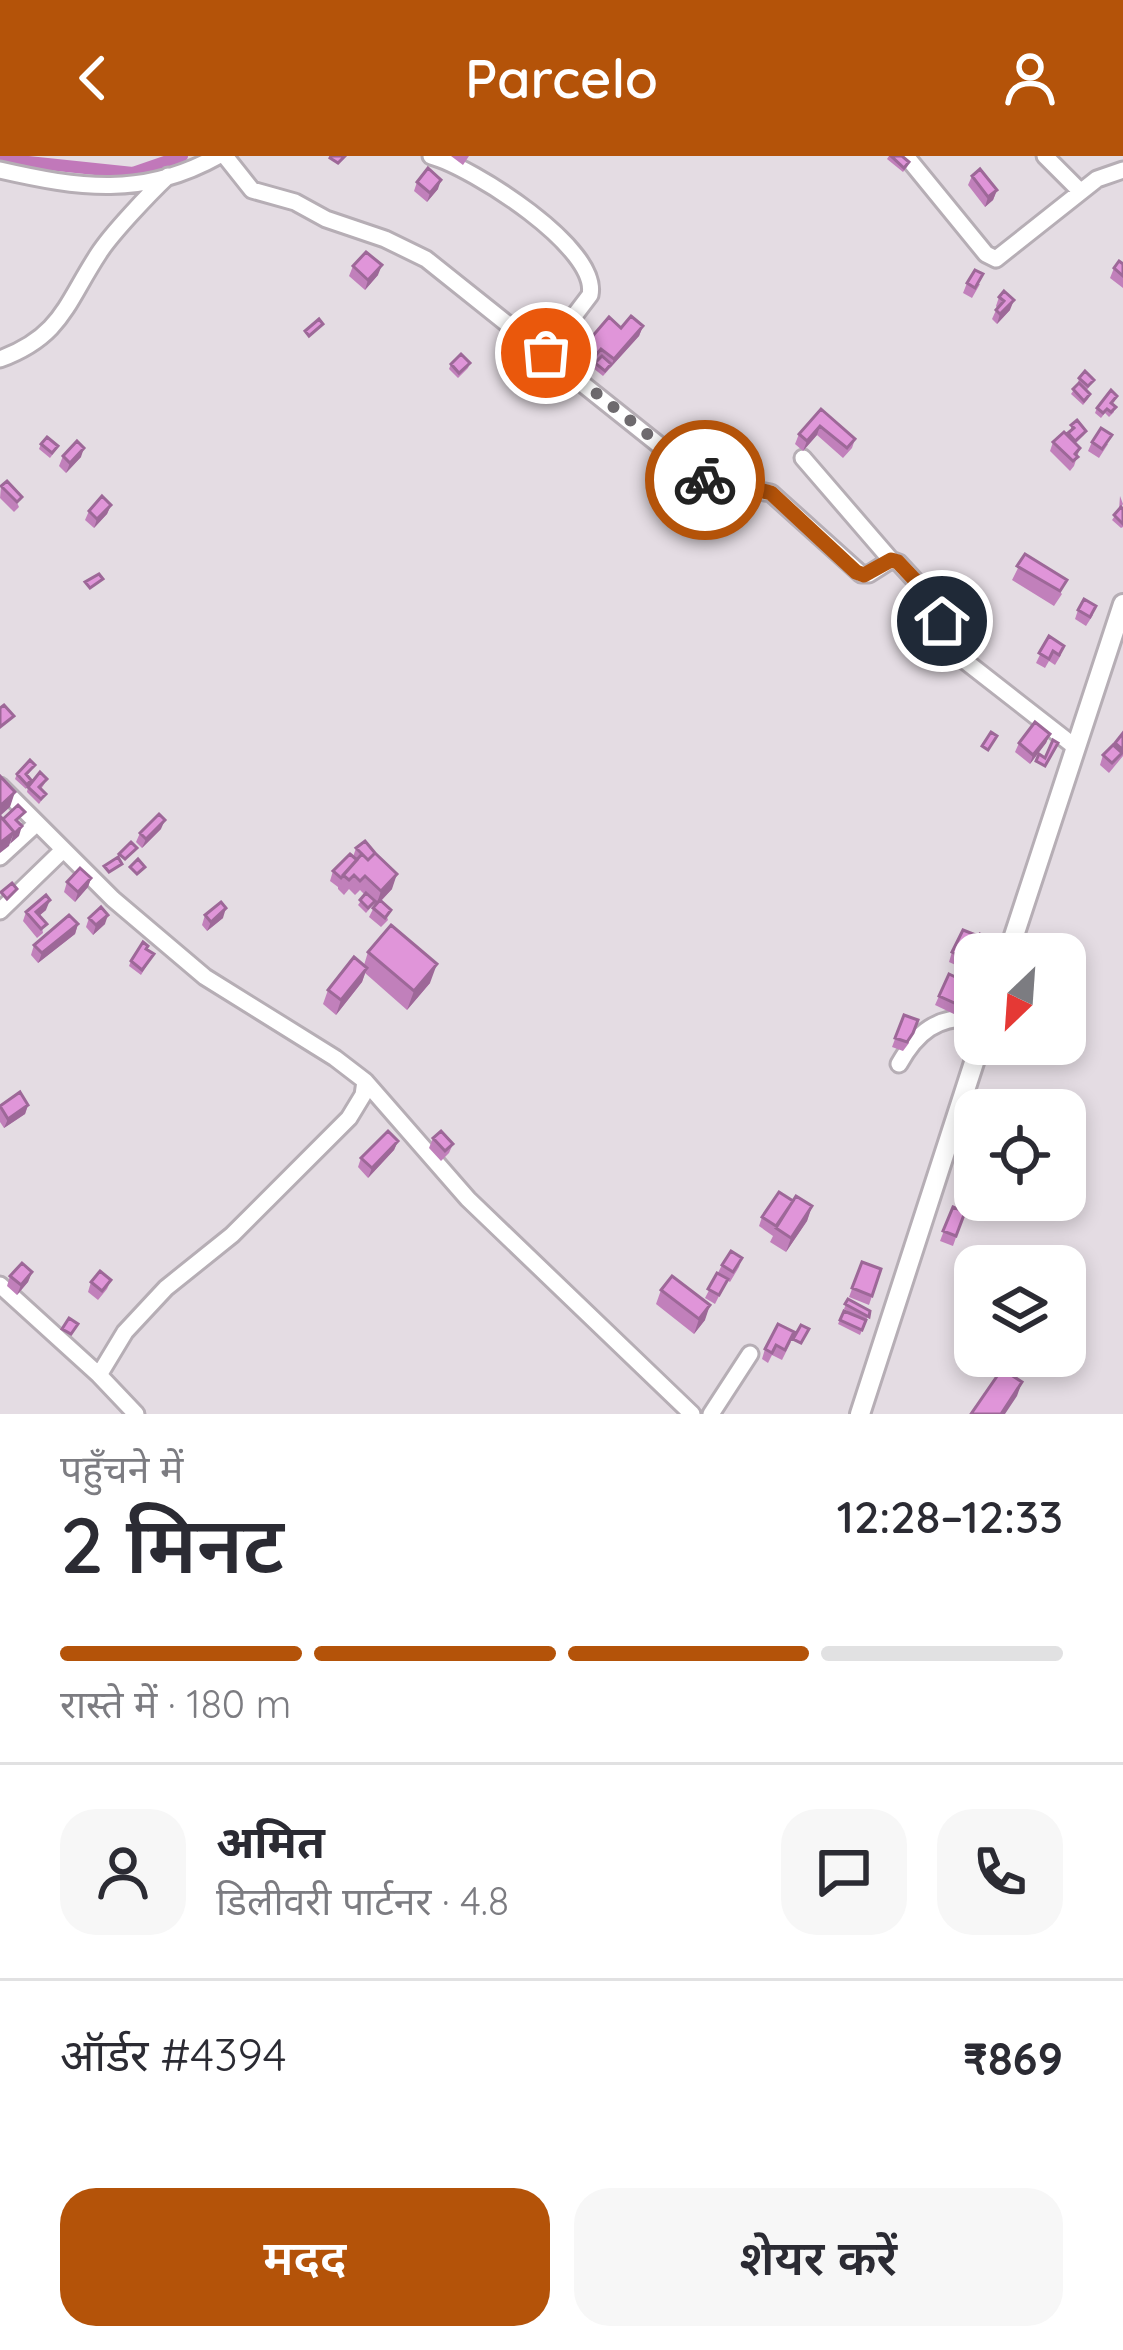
<!DOCTYPE html>
<html lang="hi">
<meta charset="utf-8">
<style>
body{margin:0;font-family:Quicksand,"Noto Sans Devanagari",sans-serif;background:#f7f7f7;color:#2b2b33;height:100vh;display:flex;flex-direction:column;font-size:45px;white-space:nowrap}
*{box-sizing:border-box;margin:0}
p{font-size:39px;color:#7c7c81}
.icon{flex:none;width:66px;height:66px;fill:none;stroke:currentColor;stroke-width:2;stroke-linecap:round;stroke-linejoin:round}
.map{position:relative;height:1258px;overflow:hidden}
.details{display:flex;flex-direction:column;background:#fff;flex:1}
.details>*{flex:none}
.needle{width:78px;rotate:205deg}
.tools{position:absolute;left:954px;top:777px;display:grid;gap:24px}
.tools a{display:grid;place-items:center;width:132px;height:132px;border-radius:24px;background:#fff;box-shadow:0 6px 18px #0003;font-size:60px}
.pin{position:absolute;display:grid;place-items:center;width:102px;height:102px;color:#fff;margin:-51px;border:6px solid #fff;border-radius:50%;box-shadow:0 3px 12px #0007}
.courier{position:absolute;display:grid;place-items:center;width:120px;height:120px;margin:-60px;border:9px solid #b45309;border-radius:50%;background:#fff;color:#222;box-shadow:0 3px 15px #0007}
.headline em{font-style:normal;font-weight:600}
.headline div{display:flex;flex-direction:column-reverse}
.headline{display:flex;align-items:center;justify-content:space-between;height:204px;padding:0 60px}
h1{font-size:78px;font-weight:600;line-height:90px}
.bar{display:grid;grid-template-columns:repeat(4,1fr);gap:18px 12px;align-content:center;height:144px;padding:0 60px}
.bar i{height:15px;border-radius:9px;background:#e1e1e2}
.bar .current{background:#b45309}
.bar p{grid-column:span 4}
.line{display:flex;align-items:center;gap:30px;padding:0 60px;border-top:3px solid #e1e1e2}
.line div{flex:1}
.round{display:grid;place-items:center;flex:none;width:126px;height:126px;border-radius:36px;background:#f7f7f7}
.primary-button{display:flex;gap:24px;margin-top:auto;padding:24px 60px}
.primary-button a{flex:1;height:138px;border-radius:36px;background:#b45309;color:#fff;font-size:48px;font-weight:600;line-height:138px;text-align:center}
.primary-button a+a{background:#f7f7f7;color:#2b2b33}
header{display:flex;justify-content:space-between;align-items:center;height:156px;padding:0 60px;background:#b45309;color:#fff;font-size:54px;font-weight:600}
.map>svg:first-child{display:block}
</style>
<header><svg class="icon" aria-label="back" viewBox="0 0 24 24"><path d="M15 5l-7 7 7 7"/></svg>Parcelo<svg class="icon" aria-label="person" viewBox="0 0 24 24"><circle cx="12" cy="8" r="4"/><path d="M4 21q1-7 8-7t8 7"/></svg></header>
<div class="map">
<svg width="1123" height="1258" viewBox="0 0 1123 1258">
<rect width="100%" height="100%" fill="#e4dce3"/>
<g fill="none" stroke-linecap="round" stroke-linejoin="round">
<path stroke="#c178ba" stroke-width="12" d="M0 3 133 17 182 0"/>
<g stroke="#b6aeb5" stroke-width="21">
<path id="minor" d="M225 0 252 34 295 46 326 63 385 83 426 103 728 344 740 346 759 335 771 337 861 418H869L891 404 899 407 944 456 935 476 937 483 1074 590
M431 0C472 11 600 92 590 139L546 197
M906 0 986 98 996 103 1097 23 1123 14
M1045 0 1080 35
M0 14C79 32 143 42 218 0
M0 203C62 180 66 147 99 97 112 77 149 38 168 20
M803 302 891 404
M0 630 113 743 205 821 335 902 365 925 468 1043 692 1258
M0 701 36 668
M0 755 63 694
M899 908C917 876 937 860 975 862
M0 1129 99 1219
M136 1258 99 1219 125 1176 166 1132 232 1079 349 962 363 939 365 925
M711 1258 750 1198"/>
</g>
<g stroke="#b6aeb5" stroke-width="24">
<path id="major" d="M1008 798 1123 448
M860 1258 980 888"/>
</g>
<use href="#minor" stroke="#fff" stroke-width="15"/>
<use href="#major" stroke="#fff" stroke-width="18"/>
</g>
<path fill="#c180bb" d="M451 0H469L463 9Z
M889 0H902L909 6 907 11 903 16 887 3Z
M972 20 997 34 993 44 985 51 968 29Z
M417 26 438 33 427 46 414 35Z
M1123 108V132L1110 122 1114 112Z
M353 110 378 119 365 134 349 120Z
M967 127 980 128 972 142 963 137Z
M999 141 1010 154 997 168 992 163 997 152 996 150Z
M643 170 639 180 603 220 593 212 599 203 592 209 580 199 584 190 621 172Z
M470 207 468 212 458 222 449 213 451 208Z
M1079 222 1094 224 1086 235 1090 238 1088 243 1083 249 1071 238 1078 228Z
M1115 245 1112 248 1114 256 1109 261 1105 257 1101 262 1095 257 1097 252Z
M821 253 855 283 852 292 843 302 817 279 803 295 795 288 799 278Z
M1071 269 1086 275 1084 279 1076 287 1080 292 1074 310 1070 315 1050 295 1053 286 1067 279 1071 275Z
M1092 286 1108 288 1099 302 1088 295Z
M718 287 703 305 695 298 698 288Z
M41 288 56 294 50 302 39 293Z
M63 300 81 301 66 317 59 310Z
M7 325 19 351 14 356 0 342 1 330Z
M1120 340 1123 348 1120 353H1123V371L1121 372 1112 364 1119 354Z
M111 349 107 358 94 372 85 364 89 355Z
M1025 398 1062 438 1054 450 1012 424Z
M1078 454 1093 459 1086 470 1075 463Z
M1049 480 1061 499 1055 509 1049 505 1045 512 1036 507Z
M1123 577V600L1109 617 1100 609 1103 599Z
M1050 578 1046 587 1030 608 1015 596 1019 587Z
M35 609 27 620 31 624 26 633 15 623 17 618Z
M45 627 41 633 46 638 39 648 27 636 28 631Z
M161 673 142 692 136 686 140 677Z
M356 692 392 733 381 745 388 764 381 771 369 761 375 749 374 748 366 757 358 749 365 739 360 734 355 739 349 733 344 739 338 733V731L330 725 333 715 353 701Z
M91 722 88 731 75 746 64 736 67 726Z
M46 754 40 759 43 777 37 782 23 765 26 756Z
M205 759 223 762 207 775 202 769Z
M89 762 105 768 93 779 86 771Z
M78 768 75 778 38 807 31 799 34 789Z
M980 778 975 798V817L965 812Z
M972 789 962 812 949 806 952 796Z
M368 796 430 827 407 854 365 817 362 826 336 859 323 848 328 834 364 809Z
M154 798 141 819 129 810 131 805Z
M970 828 956 859 935 849 939 840Z
M904 859 909 887 903 895 892 891Z
M28 949 25 958 4 972 0 966V950Z
M433 982 453 988 449 997 441 1005 429 992Z
M398 985 394 994 368 1022 358 1011 361 1002Z
M793 1045 812 1050 807 1065 786 1096 770 1086 773 1080 759 1070 762 1061Z
M953 1051 965 1056 953 1090 940 1085Z
M742 1102 739 1111 730 1126 727 1124 715 1148 705 1142 722 1109Z
M862 1106 881 1113 869 1149 849 1141Z
M32 1116 28 1126 17 1139 7 1130 10 1120Z
M111 1124 107 1133 98 1144 88 1136 91 1126Z
M661 1134 705 1164 694 1178 656 1148Z
M848 1143 870 1155 860 1179 838 1168 844 1155 860 1162 844 1153Z
M791 1186 782 1204 772 1199 768 1207 762 1203 765 1193Z"/>
<path fill="#9d6898" d="M441 24 438 33 427 46 430 37Z
M997 34 993 44 985 51 988 41Z
M382 109 378 119 365 134 368 124Z
M1014 144 1010 154 997 168 1000 158Z
M643 170 639 180 610 212 614 203Z
M820 270 817 279 803 295 807 285Z
M722 278 718 287 703 305 706 295Z
M84 292 81 301 66 317 70 307Z
M111 349 107 358 94 372 97 363Z
M1050 578 1046 587 1030 608 1033 599Z
M15 636 10 651 0 660V650Z
M165 664 161 673 142 692 146 683Z
M22 670 19 680 10 688 13 679Z
M14 676 9 690 0 697V687Z
M397 718 392 733 376 750 381 735Z
M91 722 88 731 75 746 78 736Z
M50 744 46 754 33 765 36 756Z
M226 752 223 762 207 775 211 766Z
M108 759 105 768 93 779 96 769Z
M78 768 75 778 38 807 42 797Z
M437 808 430 827 407 854 414 835Z
M367 812 362 826 336 859 341 844Z
M28 949 25 958 4 972 8 963Z
M398 985 394 994 368 1022 372 1012Z
M812 1050 807 1065 786 1096 791 1082Z
M32 1116 28 1126 17 1139 21 1129Z
M710 1149 705 1164 694 1178 699 1163Z
M1022 1226 1017 1240 1005 1258H1001Z"/>
<path fill="#e095d9" stroke="#9d6898" stroke-width="3" d="M331 0H345L338 7 330 2Z
M891 0H902L909 6 904 12Z
M428 12 441 24 430 37 417 26Z
M980 13 997 34 988 41 972 20Z
M366 96 382 109 368 124 353 110Z
M1119 105 1123 108V120L1114 112Z
M975 114 983 118 975 132 967 127Z
M1004 135 1014 144 1000 158 996 154 1004 145 999 141Z
M631 160 643 170 614 203 601 193 595 200 584 190 609 161 621 172Z
M319 163 323 168 309 180 305 175Z
M461 198 470 207 459 217 451 208Z
M602 200 611 208 605 215 595 207Z
M1085 215 1094 224 1088 230 1079 222Z
M1079 227 1090 238 1084 245 1073 233Z
M1111 234 1117 240 1111 247 1116 251 1111 256 1107 253 1103 257 1097 252Z
M821 253 855 283 847 292 820 270 807 285 799 278Z
M1077 264 1086 275 1075 285 1068 277 1074 272 1071 269Z
M714 271 722 278 706 295 698 288Z
M1101 272 1112 279 1102 293 1092 286Z
M1064 276 1080 292 1075 298 1078 301 1073 305 1053 286Z
M47 281 58 290 52 297 41 288Z
M77 285 84 292 70 307 63 300Z
M7 325 22 341 17 346 1 330Z
M102 340 111 349 97 363 89 355Z
M1121 351 1123 353V368L1114 359Z
M1025 398 1067 424 1060 435 1017 410Z
M99 418 103 423 90 432 85 426Z
M1084 443 1096 450 1090 461 1078 454Z
M1049 480 1064 490 1059 499 1053 495 1049 503 1039 497Z
M4 549 14 560 0 571V552Z
M1035 566 1050 578 1033 599 1019 587Z
M991 576 997 580 988 594 982 590Z
M1123 577V594L1115 587Z
M1053 584 1058 587 1045 610 1036 605 1039 598 1045 602Z
M1113 589 1122 597 1112 607 1103 599Z
M30 604 35 609 26 618 31 624 27 629 17 618Z
M40 616 47 623 39 631 46 638 41 643 28 631Z
M0 620 15 636 0 650Z
M18 649 25 656 16 664 22 670 13 679 14 676 3 663Z
M159 658 165 664 146 683 140 677Z
M0 660 14 676 0 687Z
M365 685 375 697 368 704 356 692Z
M131 686 137 692 125 703 119 698Z
M375 697 397 718 381 735 365 720 360 725 354 719 349 724 343 719 362 698 368 704Z
M350 698 357 704 341 722 333 715Z
M118 701 122 708 109 716 104 710Z
M138 703 145 711 137 718 130 711Z
M80 712 91 722 78 736 67 726Z
M12 727 17 733 7 743 1 736Z
M366 737 375 745 368 752 360 744Z
M46 739 50 744 36 756 47 768 41 773 26 756Z
M380 744 391 754 385 762 373 752Z
M221 746 226 752 211 766 205 759Z
M101 751 108 759 96 769 89 762Z
M69 759 78 768 42 797 34 789Z
M391 769 437 808 414 835 368 796Z
M963 774 976 779 965 802 952 796Z
M980 778 989 782 982 798H975V806L969 803Z
M143 786 148 790 146 793 154 798 142 814 131 805Z
M354 801 367 812 341 844 328 834Z
M949 818 970 828 959 849 939 840Z
M904 859 918 864 913 877 907 886 895 882Z
M20 936 28 949 8 963 0 950Z
M388 975 398 985 372 1012 361 1002Z
M441 975 453 988 445 995 433 982Z
M779 1036 793 1045 776 1070 762 1061Z
M796 1040 812 1050 791 1082 776 1072Z
M953 1051 965 1056 956 1080 943 1075Z
M731 1095 742 1102 733 1116 722 1109Z
M862 1106 881 1113 872 1140 852 1132Z
M22 1107 32 1116 21 1129 10 1120Z
M100 1115 111 1124 102 1135 91 1126Z
M717 1117 728 1123 719 1139 708 1133Z
M672 1120 710 1149 699 1163 661 1134Z
M848 1143 870 1155 869 1161 845 1148Z
M844 1155 866 1164 862 1174 840 1164Z
M69 1162 78 1168 71 1178 62 1173Z
M778 1168 794 1176 785 1194 776 1189 772 1197 765 1193Z
M801 1169 809 1173 801 1187 793 1183Z
M1002 1213 1022 1226 1001 1258H971Z"/>
<g fill="none" stroke-linecap="round" stroke-linejoin="round">
<path stroke="#6e6a6e" stroke-width="12" stroke-dasharray="0 21.6" d="M546 197 705 324"/>
<path stroke="#b45309" stroke-width="15" d="M705 324 735 346 759 334 771 337 856 416 864 419 891 404 898 406 941 452 942 465"/>
</g>
</svg>
<div class="tools">
<a><svg class="needle" viewBox="-14 -14 28 28"><path d="M0-13l5 13h-10z" fill="#e53935"/><path d="M0 13l5-13h-10z" fill="#7c7c81"/></svg></a>
<a><svg class="icon" aria-label="locate" viewBox="0 0 24 24"><circle cx="12" cy="12" r="6"/><path d="M12 2v4M12 18v4M2 12h4M18 12h4"/></svg></a>
<a><svg class="icon" aria-label="layers" viewBox="0 0 24 24"><path d="M12 4l9 5-9 5-9-5zM3 14l9 5 9-5"/></svg></a>
</div>
<div class="pin" style="left:546px;top:197px;background:#ea580c"><svg class="icon" aria-label="bag" viewBox="0 0 24 24"><path d="M5 8h14l-1 12H6zM9 8a3 3 0 0 1 6 0"/></svg></div>
<div class="pin" style="left:942px;top:465px;background:#1f2937"><svg class="icon" aria-label="home" viewBox="0 0 24 24"><path d="M3 11l9-7 9 7M6 9v11h12V9"/></svg></div>
<div class="courier" style="left:705px;top:324px"><svg class="icon" aria-label="bike" viewBox="0 0 24 24"><circle cx="6" cy="16" r="4"/><circle cx="18" cy="16" r="4"/><path d="M6 16l4-8h5l3 8M10 8l3 8H6M13 5h3"/></svg></div>
</div>
<section class="details">
<div class="headline"><div><h1>2 मिनट</h1><p>पहुँचने में</p></div><em>12:28–12:33</em></div>
<div class="bar"><i class="current"></i><i class="current"></i><i class="current"></i><i></i><p>रास्ते में · 180 m</p></div>
<div class="line" style="height:216px"><a class="round"><svg class="icon" aria-label="person" viewBox="0 0 24 24"><circle cx="12" cy="8" r="4"/><path d="M4 21q1-7 8-7t8 7"/></svg></a><div><b>अमित</b><p>डिलीवरी पार्टनर · 4.8</p></div><a class="round"><svg class="icon" aria-label="chat" viewBox="0 0 24 24"><path d="M4 5h16v11H9l-5 4z"/></svg></a><a class="round"><svg class="icon" aria-label="phone" viewBox="0 0 24 24"><path d="M5 4h4l2 5-3 2q2 4 5 5l2-3 5 2v4C11 20 4 13 5 4z"/></svg></a></div>
<div class="line" style="height:156px"><div>ऑर्डर #4394</div><b>₹869</b></div>
<div class="primary-button"><a>मदद</a><a>शेयर करें</a></div>
</section>
